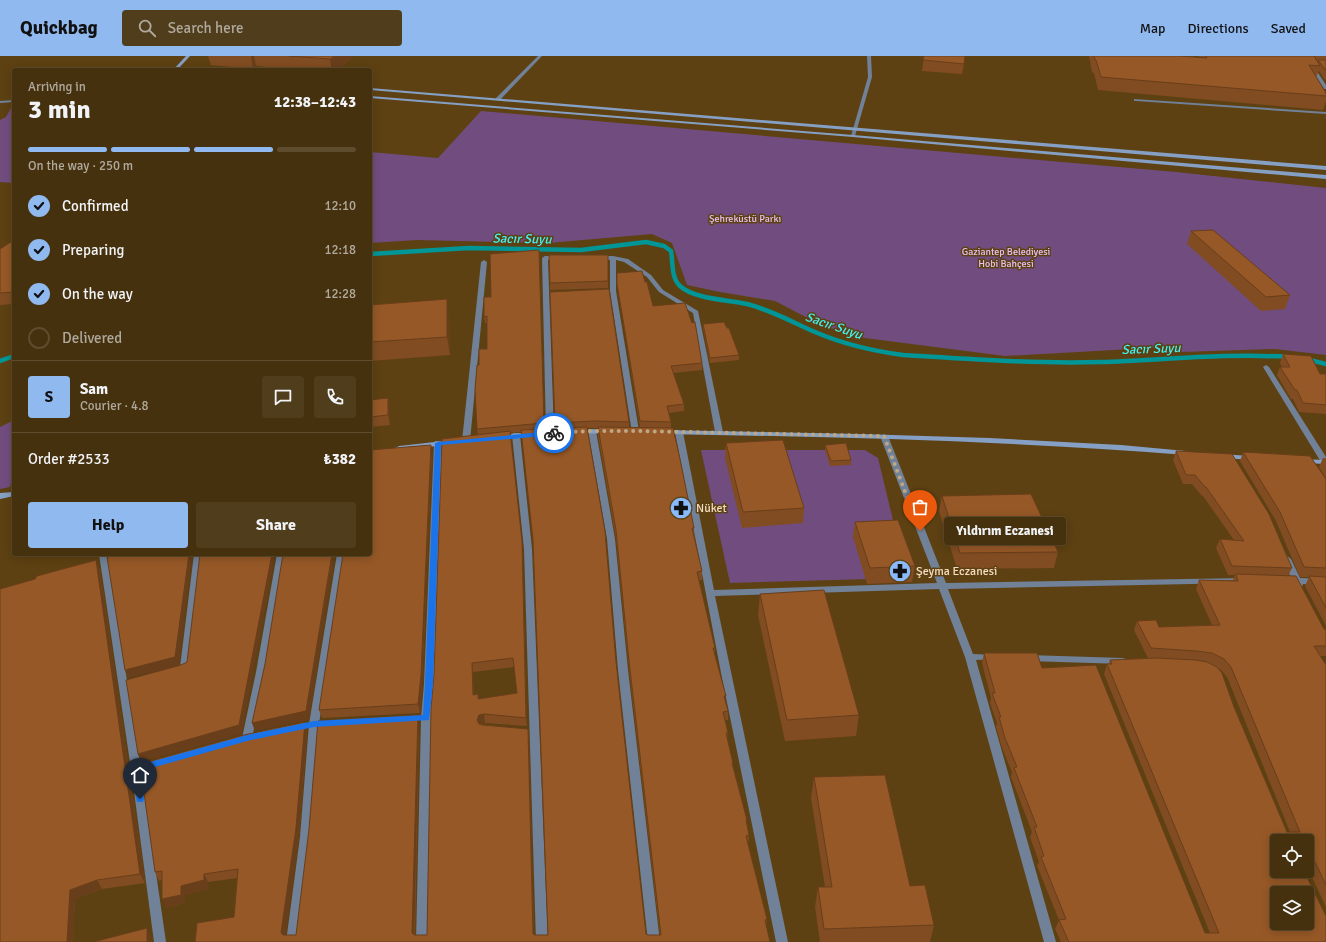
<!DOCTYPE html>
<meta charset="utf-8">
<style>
body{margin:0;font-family:Signika,sans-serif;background:#503d1c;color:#f1f3f6;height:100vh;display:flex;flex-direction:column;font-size:15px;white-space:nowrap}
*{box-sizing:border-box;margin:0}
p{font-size:13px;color:#b0a99e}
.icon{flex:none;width:22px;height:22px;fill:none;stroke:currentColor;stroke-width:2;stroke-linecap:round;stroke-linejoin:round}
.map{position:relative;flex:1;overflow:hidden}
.sheet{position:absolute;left:12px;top:12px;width:360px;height:488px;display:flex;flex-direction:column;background:#46310e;border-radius:4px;box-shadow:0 2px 10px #0003,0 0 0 1px #5e4c2e}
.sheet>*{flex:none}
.fabs{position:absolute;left:1270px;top:778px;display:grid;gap:8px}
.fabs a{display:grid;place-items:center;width:44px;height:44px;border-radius:4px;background:#46310e;box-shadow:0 2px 10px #0003,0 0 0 1px #5e4c2e;font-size:20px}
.pin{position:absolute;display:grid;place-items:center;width:34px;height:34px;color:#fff;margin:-41px -17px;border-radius:50% 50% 50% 0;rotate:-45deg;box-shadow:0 0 4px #0007}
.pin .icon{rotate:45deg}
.courier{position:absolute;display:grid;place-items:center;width:40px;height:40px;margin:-20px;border:3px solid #1a73e8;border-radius:50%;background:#fff;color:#222;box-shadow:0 1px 5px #0007}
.bubble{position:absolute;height:28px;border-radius:4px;background:#46310e;box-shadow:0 2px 10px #0003,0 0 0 1px #5e4c2e;font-size:13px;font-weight:700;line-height:28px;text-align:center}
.head em{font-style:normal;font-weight:700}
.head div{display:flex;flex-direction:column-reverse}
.head{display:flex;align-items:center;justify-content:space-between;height:68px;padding:0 16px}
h1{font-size:26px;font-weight:700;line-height:30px}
.bar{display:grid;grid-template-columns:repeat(4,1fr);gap:6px 4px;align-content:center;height:48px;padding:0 16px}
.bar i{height:5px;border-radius:3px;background:#5e4c2e}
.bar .current{background:#90b9f0}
.bar p{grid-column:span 4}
.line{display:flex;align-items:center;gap:10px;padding:0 16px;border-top:1px solid #5e4c2e}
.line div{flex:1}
.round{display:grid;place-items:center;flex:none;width:42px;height:42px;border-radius:4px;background:#503d1c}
ol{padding:0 16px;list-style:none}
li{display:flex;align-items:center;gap:12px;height:44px}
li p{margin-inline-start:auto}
li .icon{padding:4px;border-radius:50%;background:#90b9f0;color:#111;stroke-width:4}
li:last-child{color:#b0a99e}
li i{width:22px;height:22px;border:2px solid #5e4c2e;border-radius:50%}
.action{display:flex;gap:8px;margin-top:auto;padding:8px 16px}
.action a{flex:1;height:46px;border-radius:4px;background:#90b9f0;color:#111;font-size:16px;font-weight:700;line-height:46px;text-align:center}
.action a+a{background:#503d1c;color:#f1f3f6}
header{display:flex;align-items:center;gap:24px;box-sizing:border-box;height:56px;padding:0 20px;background:#90b9f0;color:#111}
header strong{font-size:19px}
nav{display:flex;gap:22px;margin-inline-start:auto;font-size:14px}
.search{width:280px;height:36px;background:#503d1c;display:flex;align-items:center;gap:10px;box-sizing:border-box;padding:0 14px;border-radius:4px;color:#b0a99e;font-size:15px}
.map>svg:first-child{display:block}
</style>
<header>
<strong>Quickbag</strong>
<div class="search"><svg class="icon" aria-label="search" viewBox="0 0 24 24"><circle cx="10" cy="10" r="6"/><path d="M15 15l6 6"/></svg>Search here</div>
<nav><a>Map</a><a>Directions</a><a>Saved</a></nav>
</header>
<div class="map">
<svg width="1326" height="886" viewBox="0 0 1326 886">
<rect width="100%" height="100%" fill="#5d4112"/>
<path fill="#704d7e" d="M12 50H14V127L0 126V64L6 61Z
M481 55 1176 116 1326 132V299L1275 293 1182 296 1167 291 1005 300 865 282 823 270 775 245 720 236 687 229 672 187 652 178 548 187 417 184 370 187V96L438 102Z
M14 364V413L10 431 0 433V371Z
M701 394H865L878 402 907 522 730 527Z"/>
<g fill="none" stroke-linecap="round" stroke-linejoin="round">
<path stroke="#009697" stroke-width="4.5" d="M370 198 469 192 581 194 646 186 664 190 671 195C673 206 671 222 680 230 694 243 728 244 747 248 771 254 792 266 815 276 843 288 873 295 903 299 969 303 1035 308 1101 306 1164 304 1226 297 1289 301
M1306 303 1326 308
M0 305 14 300"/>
<path fill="#708198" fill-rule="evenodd" d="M538 0H542L500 44H496V42Z
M867 0H871L872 21 855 80 853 81 851 80 868 21Z
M1303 0H1307L1326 29V33H1324Z
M1134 43 1326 56V58L1136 45H1134Z
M14 44V46L0 47V45Z
M545 200H559L562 202 559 204H548L554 377 550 379 546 377 542 202Z
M599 200H613L628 203 651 219 663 234 698 255 723 376 722 378H719L715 376 693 257 659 236 647 221 624 206 616 204V235L639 375 638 377H632L610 235V204L597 203 596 202Z
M484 204 487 206 470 385 466 387 462 385 481 206Z
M1266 309 1269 311 1326 401V408H1322L1321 406 1263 311Z
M589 373H595L596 375 615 483 628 614 660 886H648L618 614 607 483 588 375Z
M676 374H679L683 376 714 534 937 527 880 380 884 378 888 380 946 527 1246 522 1247 524 1246 526 1243 527 948 533 973 598 996 599 998 601 996 603 976 604 1056 886H1044L965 601 939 533 715 540 788 886H776L722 622 675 376Z
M513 377H519L520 379 532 493 548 886H536L524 493 512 379Z
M435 385H438L442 387 434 628 431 662 428 886H416L421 662 424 628 434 387Z
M99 498H107L141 713 166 886H154L131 713Z
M194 498H202L189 613 187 615 180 617 177 616 175 614 177 612 180 611Z
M277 498H285L266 616 252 682 251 685 247 686 243 685 242 682 256 616Z
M337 498H345L319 668 310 781 298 886H286L300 781 309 668Z
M1287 500 1291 503 1300 522 1326 523V529L1303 528 1302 531H1296L1294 528 1286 527 1285 525 1286 523 1291 522 1283 503Z
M1028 599 1123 602 1126 603 1128 605 1126 607 1123 608 1028 605 1025 604 1023 602 1025 600Z"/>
<path fill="#85a0c4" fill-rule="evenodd" d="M186 0H190L177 14H173Z
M370 32 1326 110V114L370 34Z
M370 40 853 79 1326 119V123L853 81 370 42Z
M608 373 612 375 611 377 578 378 574 376 578 374Z
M661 374 860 378 990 382 1121 389 1186 395 1190 397 1186 399C1012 385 838 381 664 378L660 376Z
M532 376 536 378 535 380 500 383 496 381 500 379Z
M453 384H456L457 386 456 388 399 394 395 392 399 390Z
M1220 398 1251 400 1255 402 1251 404 1223 402H1220L1219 400Z
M1300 403 1326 404V408L1303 407 1299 405Z
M14 436V440L0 443V437Z"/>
</g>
<path fill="#814c21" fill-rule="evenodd" d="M208 0H354L336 14H299L256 10 253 13 211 9Z
M924 0 964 8 962 18 922 15Z
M1089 0H1180L1198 1 1199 0H1326V24L1324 23 1319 15 1316 21 1326 37V45L1323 54 1098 34 1094 17 1092 16Z
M1191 175 1290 239 1285 253 1261 255 1187 188Z
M14 184V248L0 249V193Z
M539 194 544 373 555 372 550 236 629 366V371H640L618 235 617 217 653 250 702 307V314L673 317 684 348V355L669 357 671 366V372L694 472V478L702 515V524H699L715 592V599L728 655V664H725L728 677 727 683 733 707V712L747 764V768L749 779 748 788 767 863 766 870 770 886H195L234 861 238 822 208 826V833L185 839V847L166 852 162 824 159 825 155 816 305 666 307 675 299 781 285 879H296L419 668 415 879H427L478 379 477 373 479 309 487 293V267H485L484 261 491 241ZM587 372H598V379L616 483 629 614 660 879H648L646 878 616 606ZM521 376 533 486 548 879H535L534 878 529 681 528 673 480 668 485 667 527 670 522 493 510 377ZM514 611 517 637 479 643 478 638 474 639 473 616Z
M608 199V232L550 234V227Z
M370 249 449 261 450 299 370 305Z
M703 268 727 272 739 299V304L710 307 703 272Z
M1283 298 1320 318H1326V358L1299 356 1293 343H1291L1277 319 1280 311H1282L1280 307Z
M388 342 390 352V369L370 371V344Z
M726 387 804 452 803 467 742 472 725 402Z
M825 389 851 404V409L830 410 825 394Z
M1176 395 1292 512 1288 520 1324 573 1326 574V600H1320L1326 609V851L1308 813H1307V785H1277L1326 886H1061L1055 873 1059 864 1037 810 1039 806 1030 781 1032 776 1011 721 1012 716 1002 692 996 671 997 667 990 647 991 642 982 607 984 597 1042 612 1205 877H1210L1104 618 1107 608H1109L1110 604 1151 602H1148L1134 574 1137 565 1159 571 1212 569 1196 533 1199 524H1233L1235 519H1228L1216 492 1220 483 1234 484 1203 440H1202L1192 428H1183L1173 404ZM1220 613 1227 621 1290 776H1287L1234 651 1219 613Z
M1243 396 1326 423V570L1305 530 1309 521H1300L1276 465 1240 405Z
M432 397 422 628 420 657 322 662 319 654Z
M1323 402H1326V422L1319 411Z
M942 440 1058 496 1054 512 957 513 939 455Z
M855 466 915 510 912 526 867 528 853 481Z
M100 513 145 827 102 833 75 843 73 886H0Z
M760 538 859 659 856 680 785 685 758 559Z
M814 721 910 830 934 869 930 886H820L815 851 818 831H825L811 742Z"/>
<path fill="#693e1b" d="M251 0H254L256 10 253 13Z
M335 0H354L336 14H332L330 3Z
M447 243 449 261 450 299 447 281Z
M388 342 390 352V369L388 359Z
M431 389 432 397 422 628 420 657 418 648Z
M522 485V493L527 670 526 662Z
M189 498H192L179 610 128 622 125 614Z
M272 498H275L242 678 141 706 138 698Z
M332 498H335L309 664 255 675 252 667Z
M96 504 100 513 145 827 140 818Z
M472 607 473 616 474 647 473 639Z
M724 640H726V649Z
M484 658 485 667 481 668 479 672 477 664 479 659Z
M418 659 419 668 414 886 412 877Z
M305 666 307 675 299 781 285 886 281 877Z
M528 673 529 681 534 886 533 878Z
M204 818 208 826V833L185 839V847L166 852 162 843 181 830Z
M97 824 102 833 75 843 73 886H67L70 834Z
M147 872 151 881V886H147Z"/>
<path fill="#965826" stroke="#693e1b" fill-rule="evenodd" d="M289 0H335L330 3Z
M924 0H965L964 8 923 4Z
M1094 0H1180L1207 2 1206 0H1314L1320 10 1309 9 1326 37V40L1101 21 1096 4H1095Z
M1318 4H1326V15Z
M1213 174 1290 239 1266 241 1191 175Z
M14 184V236L0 237V193Z
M539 194 544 367 477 373 475 333 477 309H479V293H487V260L484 261V241H491L490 198Z
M549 199H608V225L550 227Z
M642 215 645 226H647L653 250 685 247 692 267 695 266 702 307 671 310 684 348 667 350 671 366 640 365 617 228V217Z
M609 233 629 366 595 365 555 367 550 236Z
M447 243V281L370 286V249Z
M724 266 727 272H729L739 299 710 302 703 268Z
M1283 298 1311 300 1320 318H1326V349L1303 347 1297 334H1295L1280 311H1290Z
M388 342V359L370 361V344Z
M587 371 605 475 616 606 646 878 648 879H661L629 605 616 474 598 371 673 372 680 403 694 472H692L702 515 697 516 715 592H713L726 640H724L728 655 723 656 728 677H726L733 707H732L747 764H746L749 779 746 780 767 863 765 864 770 886H195L197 867 234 861 238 813 204 818V824L181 830V839L162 843V815L155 816 140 708 244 679 305 666 296 772 281 877 283 879H296L309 773 318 665 418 659 412 877 414 879H427L431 653 434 619 442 383 510 375 522 485 526 662 484 658 479 659 477 664 479 668 483 669 528 673 533 878 535 879H548L533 484 521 374ZM513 602 517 637 478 643V638L473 639 472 607Z
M783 384 804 452 743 456 726 387Z
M846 387 851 404 831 405 825 389Z
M431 389 421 619 418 648 319 654 343 498H370V394Z
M1176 395 1232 398 1269 458 1292 512 1232 510 1220 483 1244 485 1206 431H1205L1195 419H1186Z
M1243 396 1310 400 1326 423V512L1304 511 1280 456Z
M1031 438 1058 496 960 497 942 440Z
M898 464 915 510 870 512 855 466Z
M109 498H189L175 601 125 614 107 501H109Z
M200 498H272L239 669 138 698 126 624 181 609 187 606Z
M283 498H332L306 655 252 667 265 608Z
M96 504 140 818 97 824 70 834 67 886H0V533L35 523 37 520Z
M1236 518 1296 520 1324 573 1326 574V590H1314L1326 609V829L1314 804H1307V785H1277V815H1304L1326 860V886H1069L1059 864 1066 863 1041 801 1044 800 1034 771H1037L1014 712 1017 711 1005 682 999 661H1001L992 637H995L984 597H1037L1042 612 1096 609 1205 877H1219L1107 608H1112L1110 604 1156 602 1196 604 1207 606 1217 611 1222 617 1234 651 1287 776H1300L1231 611 1224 603 1212 597 1196 595 1151 592 1137 565 1156 564 1159 571 1220 569 1199 524 1238 525ZM1277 837H1307V867H1277Z
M1309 520 1326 521V552Z
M824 534 859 659 787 664 760 538Z
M885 719 910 830 925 829 934 869 824 873 818 831H832L814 721Z
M147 872V886H93Z"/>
<path fill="#1a73e8" d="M554 375 557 377 556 379 441 389 433 628 429 664 314 671 247 685 141 715 144 743 143 746H137L132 713 136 710 247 679 314 665 423 659 425 628 435 387 438 386Z"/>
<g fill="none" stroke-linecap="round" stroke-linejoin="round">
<path stroke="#bea784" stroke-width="4" stroke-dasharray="0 7.2" d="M554 377 592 375H635L884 380 920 475"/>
</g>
<defs>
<g id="pharmacy-disc" transform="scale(1.15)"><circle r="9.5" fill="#89bafc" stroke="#5d4112"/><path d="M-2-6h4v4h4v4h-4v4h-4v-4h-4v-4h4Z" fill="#111"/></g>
</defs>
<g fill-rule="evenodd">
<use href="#pharmacy-disc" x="681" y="452"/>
<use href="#pharmacy-disc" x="900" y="515"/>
</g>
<g text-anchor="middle" stroke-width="3" stroke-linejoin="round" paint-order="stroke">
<g font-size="10" fill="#e6c1f5" stroke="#5d4112">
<text x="745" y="166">Şehreküstü Parkı</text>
<text x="1006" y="199">Gaziantep Belediyesi<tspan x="1006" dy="12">Hobi Bahçesi</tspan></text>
</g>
<g font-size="12" fill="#f3dec1" stroke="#5d4112" text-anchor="start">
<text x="696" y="456">Nüket</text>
<text x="916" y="519">Şeyma Eczanesi</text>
</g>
<g font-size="13" font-style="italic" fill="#44eff1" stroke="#5d4112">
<text transform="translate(522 182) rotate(1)" y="5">Sacır Suyu</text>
<text transform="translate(834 269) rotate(19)" y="5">Sacır Suyu</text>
<text transform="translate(1151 292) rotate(-2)" y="5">Sacır Suyu</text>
</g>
</g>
</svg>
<div class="fabs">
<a><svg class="icon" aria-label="locate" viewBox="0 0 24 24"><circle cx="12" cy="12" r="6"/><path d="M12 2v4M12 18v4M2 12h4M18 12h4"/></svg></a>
<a><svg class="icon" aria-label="layers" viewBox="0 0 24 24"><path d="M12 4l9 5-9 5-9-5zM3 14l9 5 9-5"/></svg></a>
</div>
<div class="pin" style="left:920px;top:475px;background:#ea580c"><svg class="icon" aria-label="bag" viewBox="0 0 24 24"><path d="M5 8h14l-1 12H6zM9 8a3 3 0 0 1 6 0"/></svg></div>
<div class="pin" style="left:140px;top:743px;background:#1f2937"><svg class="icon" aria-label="home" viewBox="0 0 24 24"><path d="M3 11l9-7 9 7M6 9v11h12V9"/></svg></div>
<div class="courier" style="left:554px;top:377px"><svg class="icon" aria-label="bike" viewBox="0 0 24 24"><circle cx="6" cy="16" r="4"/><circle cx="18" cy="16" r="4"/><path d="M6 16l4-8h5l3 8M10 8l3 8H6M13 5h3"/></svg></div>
<div class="bubble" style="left:944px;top:461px;width:122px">Yıldırım Eczanesi</div>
<section class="sheet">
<div class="head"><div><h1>3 min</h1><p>Arriving in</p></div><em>12:38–12:43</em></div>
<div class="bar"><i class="current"></i><i class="current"></i><i class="current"></i><i></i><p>On the way · 250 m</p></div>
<ol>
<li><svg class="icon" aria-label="check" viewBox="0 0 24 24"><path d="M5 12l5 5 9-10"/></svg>Confirmed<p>12:10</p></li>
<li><svg class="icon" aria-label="check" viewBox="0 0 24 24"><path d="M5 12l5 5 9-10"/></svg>Preparing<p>12:18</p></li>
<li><svg class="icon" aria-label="check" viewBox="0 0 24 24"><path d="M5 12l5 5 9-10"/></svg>On the way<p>12:28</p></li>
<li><i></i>Delivered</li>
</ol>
<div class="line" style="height:72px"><b class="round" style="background:#90b9f0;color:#111">S</b><div><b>Sam</b><p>Courier · 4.8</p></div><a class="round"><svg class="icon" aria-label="chat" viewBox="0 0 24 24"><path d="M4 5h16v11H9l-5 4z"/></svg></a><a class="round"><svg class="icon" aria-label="phone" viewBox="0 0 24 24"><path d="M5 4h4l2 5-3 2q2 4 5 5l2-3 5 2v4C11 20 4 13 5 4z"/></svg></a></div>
<div class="line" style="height:52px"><div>Order #2533</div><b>₺382</b></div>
<div class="action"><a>Help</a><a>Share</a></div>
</section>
</div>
